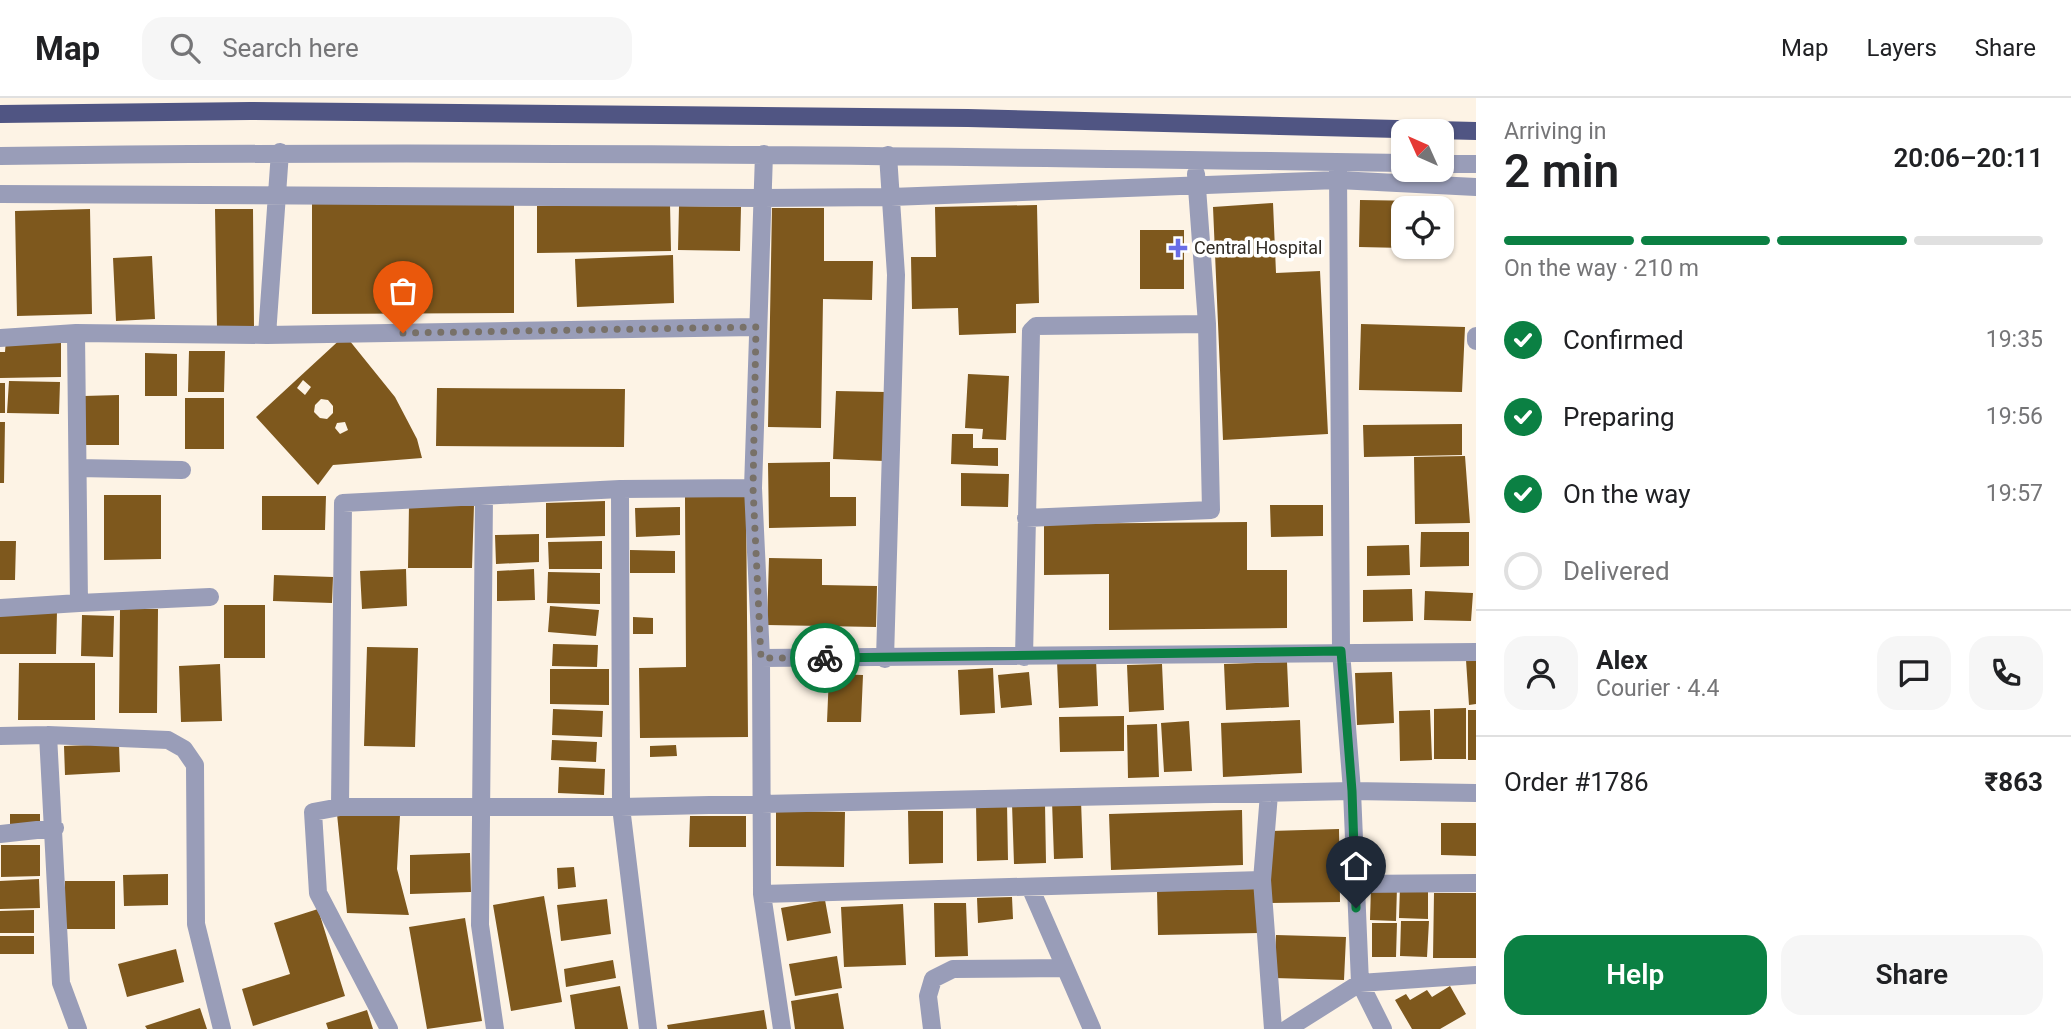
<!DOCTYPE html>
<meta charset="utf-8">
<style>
body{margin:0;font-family:Roboto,sans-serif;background:#f6f6f6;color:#202124;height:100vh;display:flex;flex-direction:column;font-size:26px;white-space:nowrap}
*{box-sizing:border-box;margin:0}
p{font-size:23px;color:#757577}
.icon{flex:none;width:38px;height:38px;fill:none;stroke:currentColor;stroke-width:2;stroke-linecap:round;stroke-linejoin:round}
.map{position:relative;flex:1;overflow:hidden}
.panel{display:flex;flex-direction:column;background:#fff;width:595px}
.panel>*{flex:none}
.needle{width:46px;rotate:315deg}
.tools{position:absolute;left:1391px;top:21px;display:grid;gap:14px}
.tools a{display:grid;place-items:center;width:63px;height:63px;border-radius:14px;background:#fff;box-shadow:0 2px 5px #0004;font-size:35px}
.pin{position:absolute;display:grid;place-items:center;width:60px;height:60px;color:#fff;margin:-72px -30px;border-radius:50% 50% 50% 0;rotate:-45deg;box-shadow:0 0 7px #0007}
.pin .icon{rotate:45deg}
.courier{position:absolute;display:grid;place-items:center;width:70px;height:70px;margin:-35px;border:5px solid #0b8043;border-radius:50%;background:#fff;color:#222;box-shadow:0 2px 9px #0007}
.head em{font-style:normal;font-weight:600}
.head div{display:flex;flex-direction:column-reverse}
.head{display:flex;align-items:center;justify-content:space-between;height:119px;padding:0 28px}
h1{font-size:46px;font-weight:600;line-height:52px}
.bar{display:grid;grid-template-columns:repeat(4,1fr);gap:10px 7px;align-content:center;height:84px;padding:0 28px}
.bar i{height:9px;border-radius:5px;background:#e0e0e0}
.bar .active{background:#0b8043}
.bar p{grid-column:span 4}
.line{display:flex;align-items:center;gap:18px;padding:0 28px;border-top:2px solid #e0e0e0}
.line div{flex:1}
.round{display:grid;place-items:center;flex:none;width:74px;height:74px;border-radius:21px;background:#f6f6f6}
ol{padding:0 28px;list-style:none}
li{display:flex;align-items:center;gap:21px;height:77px}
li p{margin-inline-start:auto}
li .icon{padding:7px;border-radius:50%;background:#0b8043;color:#fff;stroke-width:4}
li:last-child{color:#757577}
li i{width:38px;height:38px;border:4px solid #e0e0e0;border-radius:50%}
.cta{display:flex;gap:14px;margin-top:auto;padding:14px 28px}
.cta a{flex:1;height:80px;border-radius:21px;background:#0b8043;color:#fff;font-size:28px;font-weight:600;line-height:80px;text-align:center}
.cta a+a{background:#f6f6f6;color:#202124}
header{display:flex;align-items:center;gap:42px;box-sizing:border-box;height:98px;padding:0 35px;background:#fff;border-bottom:2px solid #e0e0e0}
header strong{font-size:33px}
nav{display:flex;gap:38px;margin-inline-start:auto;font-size:24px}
.search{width:490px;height:63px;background:#f6f6f6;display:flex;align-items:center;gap:18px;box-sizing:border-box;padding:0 24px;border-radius:21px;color:#757577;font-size:26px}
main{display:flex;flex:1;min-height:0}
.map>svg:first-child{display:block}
</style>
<header>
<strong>Map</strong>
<div class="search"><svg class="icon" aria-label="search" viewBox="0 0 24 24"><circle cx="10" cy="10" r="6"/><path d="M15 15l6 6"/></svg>Search here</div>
<nav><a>Map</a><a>Layers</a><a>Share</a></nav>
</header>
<main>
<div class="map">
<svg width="1476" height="931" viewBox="0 0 1476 931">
<rect width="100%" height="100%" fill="#fdf3e5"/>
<path fill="#7e581d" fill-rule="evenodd" d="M1360 102 1424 103V110H1404V150L1359 149Z
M514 105V215L312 216V106Z
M670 105 671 153 537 155V108Z
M1273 105 1276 175 1320 173 1328 336 1223 342 1213 109Z
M1037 107 1039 205 1016 206V235L959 237 958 210 912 211 911 159H936L935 109Z
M679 108 741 109 740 153 678 152Z
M772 110H824V163H873L872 202 823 201 821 330 768 329Z
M90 111 92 216 17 218 15 113Z
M215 111H253L254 230H217Z
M1140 132H1184V191H1140Z
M673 157 674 205 577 209 575 161Z
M152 158 155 221 116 223 113 160Z
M1361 226 1465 229 1462 294 1359 292Z
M345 237 395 299 417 341 422 360 333 367 318 387 256 319ZM303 282 311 289 305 297 297 290ZM321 301 328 302 333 308V315L327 321 320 320 314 314 315 307ZM345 324 348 332 340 336 335 330 337 325Z
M6 241H61V279L0 280V254H5Z
M189 253H225L224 294H188Z
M145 255 177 256V298H145Z
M968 276 1009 278 1006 342 982 341 983 331 965 330Z
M9 283 60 284 59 316 7 315Z
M0 285H5V315H0Z
M437 290 625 291 624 349 436 348Z
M836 293 886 294 884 363 833 361Z
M119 297V347H84V298Z
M185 300H224V351H185Z
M0 324H5L4 385H0Z
M1462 326V357L1364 359 1363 327Z
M952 336H973V350H998V368L951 366Z
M1465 358 1470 425 1415 426 1414 359Z
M830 364V399H856V428L769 430 768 365Z
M961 375 1009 376 1008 409 961 408Z
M104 397H161V461L104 462Z
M262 398H326L325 432H262Z
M685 399H746L748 639 640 640 639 570 686 569Z
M605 403V438L546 440V405Z
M409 406 474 407 472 470H408Z
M1270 407H1323V438L1271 439Z
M680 409V437L636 439 635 410Z
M1247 424V472H1287V530L1109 532V476L1044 477V426Z
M1421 434H1469V468L1420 469Z
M539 436V464L496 466 495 437Z
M0 443H16L15 482H0Z
M602 443V471H549L548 444Z
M1409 447 1410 477 1367 478V448Z
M630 452 675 453V475H630Z
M769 460 822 461V487L877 488 876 529 767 527Z
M406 471 407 508 362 511 360 473Z
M534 471 535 502 497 503V473Z
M548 474 600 475V506L547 505Z
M274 477 333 479 332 505 273 503Z
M1412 491 1413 523 1363 524V492Z
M1425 493 1473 495 1471 523 1424 522Z
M224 507H265V560H224Z
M550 508 599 512 596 538 548 534Z
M120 511H158L157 615H119Z
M0 513H57L56 556H0Z
M82 517 114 518 113 559 81 558Z
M633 519 653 520V536H633Z
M553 546 598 547 597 569 552 568Z
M367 549 418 550 415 649 364 648Z
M1096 561 1098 608 1059 610 1057 563Z
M1476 561V606L1469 607 1466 562Z
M1287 564 1289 609 1226 612 1224 566Z
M19 565H95V622H18Z
M220 566 222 623 181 624 179 568Z
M1162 566 1164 612 1129 614 1127 567Z
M993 570 995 615 960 617 958 572Z
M550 571H609V607L550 606Z
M1029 574 1032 607 1001 610 998 577Z
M1392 574 1394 625 1357 627 1355 575Z
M829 576 863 577 861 624H827Z
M1466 610V661H1434V611Z
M553 611 603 613 602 639 552 637Z
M1430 612 1432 662 1400 663 1399 613Z
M1468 612H1476V662H1468Z
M1124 618V653L1060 654 1059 619Z
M1300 622 1302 675 1223 679 1221 625Z
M1189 623 1192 673 1164 674 1161 625Z
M1157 626 1159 679 1128 680 1127 627Z
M552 642 597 644 596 664 551 662Z
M119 646 120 674 65 677 64 648Z
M676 647 677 658 650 659V648Z
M559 669 605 671 604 697 558 695Z
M1081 702 1083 760 1054 761 1052 703Z
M1007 705 1008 762 977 763 976 706Z
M1045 705 1046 765 1014 766 1012 706Z
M1242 712 1243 767 1111 772 1109 716Z
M776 713 845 714 844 769 776 768Z
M908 713H943V765L909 766Z
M10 716H40V728L10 729Z
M337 716 400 717 397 771 409 817 347 815Z
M690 718H746V749H689Z
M1441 725H1476V758L1441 757Z
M1339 731 1340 804 1270 805 1269 733Z
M1 747H40V778L1 779Z
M470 755 471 794 410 796V757Z
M574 769 576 789 558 791 557 770Z
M168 776V807L124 808 123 777Z
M39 781 40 810 0 811V783Z
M65 783H115V831H65Z
M1400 788 1428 789V821L1399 820Z
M1371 789H1397L1396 823 1370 822Z
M1259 791V835L1158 837 1157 793Z
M1434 795H1476V860H1433Z
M544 798 562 904 511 913 493 807Z
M1012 799 1013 821 978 825 977 800Z
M607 801 611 836 561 843 557 807Z
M825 802 831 835 787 843 781 810Z
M934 805H966L968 858 935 859Z
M903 806 906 867 844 869 841 809Z
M318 811 345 898 253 928 242 891 290 876 274 825Z
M34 812V835H0V813Z
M465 820 482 923 427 931 409 829Z
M1401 823H1429L1427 859 1400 858Z
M1372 825H1397L1396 859H1372Z
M1276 837 1346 839 1344 882 1274 880Z
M0 838H34V856H0Z
M176 851 184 884 127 899 118 866Z
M837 858 842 890 795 898 789 866Z
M613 862 616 880 566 889 564 871Z
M620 888 628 931H575L570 897Z
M1450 888 1466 916 1440 931H1412L1395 902 1406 896 1410 902 1427 892 1432 899Z
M838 895 844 931H795L791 903Z
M200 910 207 931H147L145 928Z
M367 912 373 931H328L326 925Z
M764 912 767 931H668L667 927Z"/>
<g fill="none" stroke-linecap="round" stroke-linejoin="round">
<path stroke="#999db8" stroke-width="18" d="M764 56 753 390 761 560 762 796 782 931
M0 58C468 52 936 58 1404 65
M1442 66H1476
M1338 71 1341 553 1352 693 1360 885 1383 931
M0 96 761 100 891 99 1338 82 1476 89
M267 237 280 54
M1476 238V243
M0 240 76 235 267 237 756 229
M78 370 182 372
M753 390 620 391 343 405 340 709H621L1352 693 1476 695
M620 391 621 709 648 931
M484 398 480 827 495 931
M1026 420 1211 412 1207 226 1196 76
M79 505 210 499
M0 510 79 505 76 235
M1024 559 1031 233 1036 228 1207 226
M761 560 1476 554
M885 561 896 177 888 57
M48 637 61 885 78 931
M0 638 48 637 168 642 184 651 195 667 196 826 222 931
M1269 696 1262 782 1273 931
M340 709 313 714 318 795 389 931
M0 736 55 730
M1355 786 1476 785
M1030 789 1092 931
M762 796 1262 782
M932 931 928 898 933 881 953 871 1063 870
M1287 931 1360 885 1476 877"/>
<path stroke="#505583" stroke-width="18" d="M0 16 250 13 968 20 1476 33"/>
</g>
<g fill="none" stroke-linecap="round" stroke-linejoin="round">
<path stroke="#787168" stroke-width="7" stroke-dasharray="0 12.6" d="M403 235 756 229 753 390 761 560H825"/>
<path stroke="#0b8043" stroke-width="9" d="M825 560 1341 553 1352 693 1356 810"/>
</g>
<path fill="#696de6" stroke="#fff" stroke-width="2.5" d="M1174.5 139.5h7v7h7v7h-7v7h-7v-7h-7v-7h7z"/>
<g text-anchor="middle" stroke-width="7" stroke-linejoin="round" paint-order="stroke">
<g font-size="18" fill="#302b25" stroke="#fff" text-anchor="start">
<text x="1194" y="156">Central Hospital</text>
</g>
</g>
</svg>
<div class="tools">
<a><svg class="needle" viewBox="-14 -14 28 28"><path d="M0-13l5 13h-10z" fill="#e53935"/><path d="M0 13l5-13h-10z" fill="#757577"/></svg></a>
<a><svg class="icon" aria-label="locate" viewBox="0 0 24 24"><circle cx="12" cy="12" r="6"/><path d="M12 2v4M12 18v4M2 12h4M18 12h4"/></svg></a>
</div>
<div class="pin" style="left:403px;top:235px;background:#ea580c"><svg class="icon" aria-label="bag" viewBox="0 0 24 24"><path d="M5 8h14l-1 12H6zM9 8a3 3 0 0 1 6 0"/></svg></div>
<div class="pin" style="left:1356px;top:810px;background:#1f2937"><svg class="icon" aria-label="home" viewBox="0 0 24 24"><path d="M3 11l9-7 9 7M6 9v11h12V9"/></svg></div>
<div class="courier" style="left:825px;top:560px"><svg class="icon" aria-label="bike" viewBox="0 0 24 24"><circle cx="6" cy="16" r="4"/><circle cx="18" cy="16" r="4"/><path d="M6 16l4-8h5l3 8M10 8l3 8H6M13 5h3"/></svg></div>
</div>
<section class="panel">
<div class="head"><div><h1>2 min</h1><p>Arriving in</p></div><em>20:06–20:11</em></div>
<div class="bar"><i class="active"></i><i class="active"></i><i class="active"></i><i></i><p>On the way · 210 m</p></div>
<ol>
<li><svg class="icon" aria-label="check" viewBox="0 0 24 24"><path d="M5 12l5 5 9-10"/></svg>Confirmed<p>19:35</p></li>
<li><svg class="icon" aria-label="check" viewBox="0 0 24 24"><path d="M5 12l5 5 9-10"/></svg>Preparing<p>19:56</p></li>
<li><svg class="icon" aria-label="check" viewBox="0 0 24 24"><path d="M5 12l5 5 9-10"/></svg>On the way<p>19:57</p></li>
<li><i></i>Delivered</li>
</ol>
<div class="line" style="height:126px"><a class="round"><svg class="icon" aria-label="person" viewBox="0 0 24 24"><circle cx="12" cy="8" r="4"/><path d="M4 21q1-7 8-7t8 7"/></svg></a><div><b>Alex</b><p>Courier · 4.4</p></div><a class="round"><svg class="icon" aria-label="chat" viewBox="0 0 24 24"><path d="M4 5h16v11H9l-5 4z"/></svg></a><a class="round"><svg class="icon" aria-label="phone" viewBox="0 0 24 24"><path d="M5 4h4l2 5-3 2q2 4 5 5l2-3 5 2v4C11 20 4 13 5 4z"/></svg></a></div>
<div class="line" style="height:91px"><div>Order #1786</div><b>₹863</b></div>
<div class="cta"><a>Help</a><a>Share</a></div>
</section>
</main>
